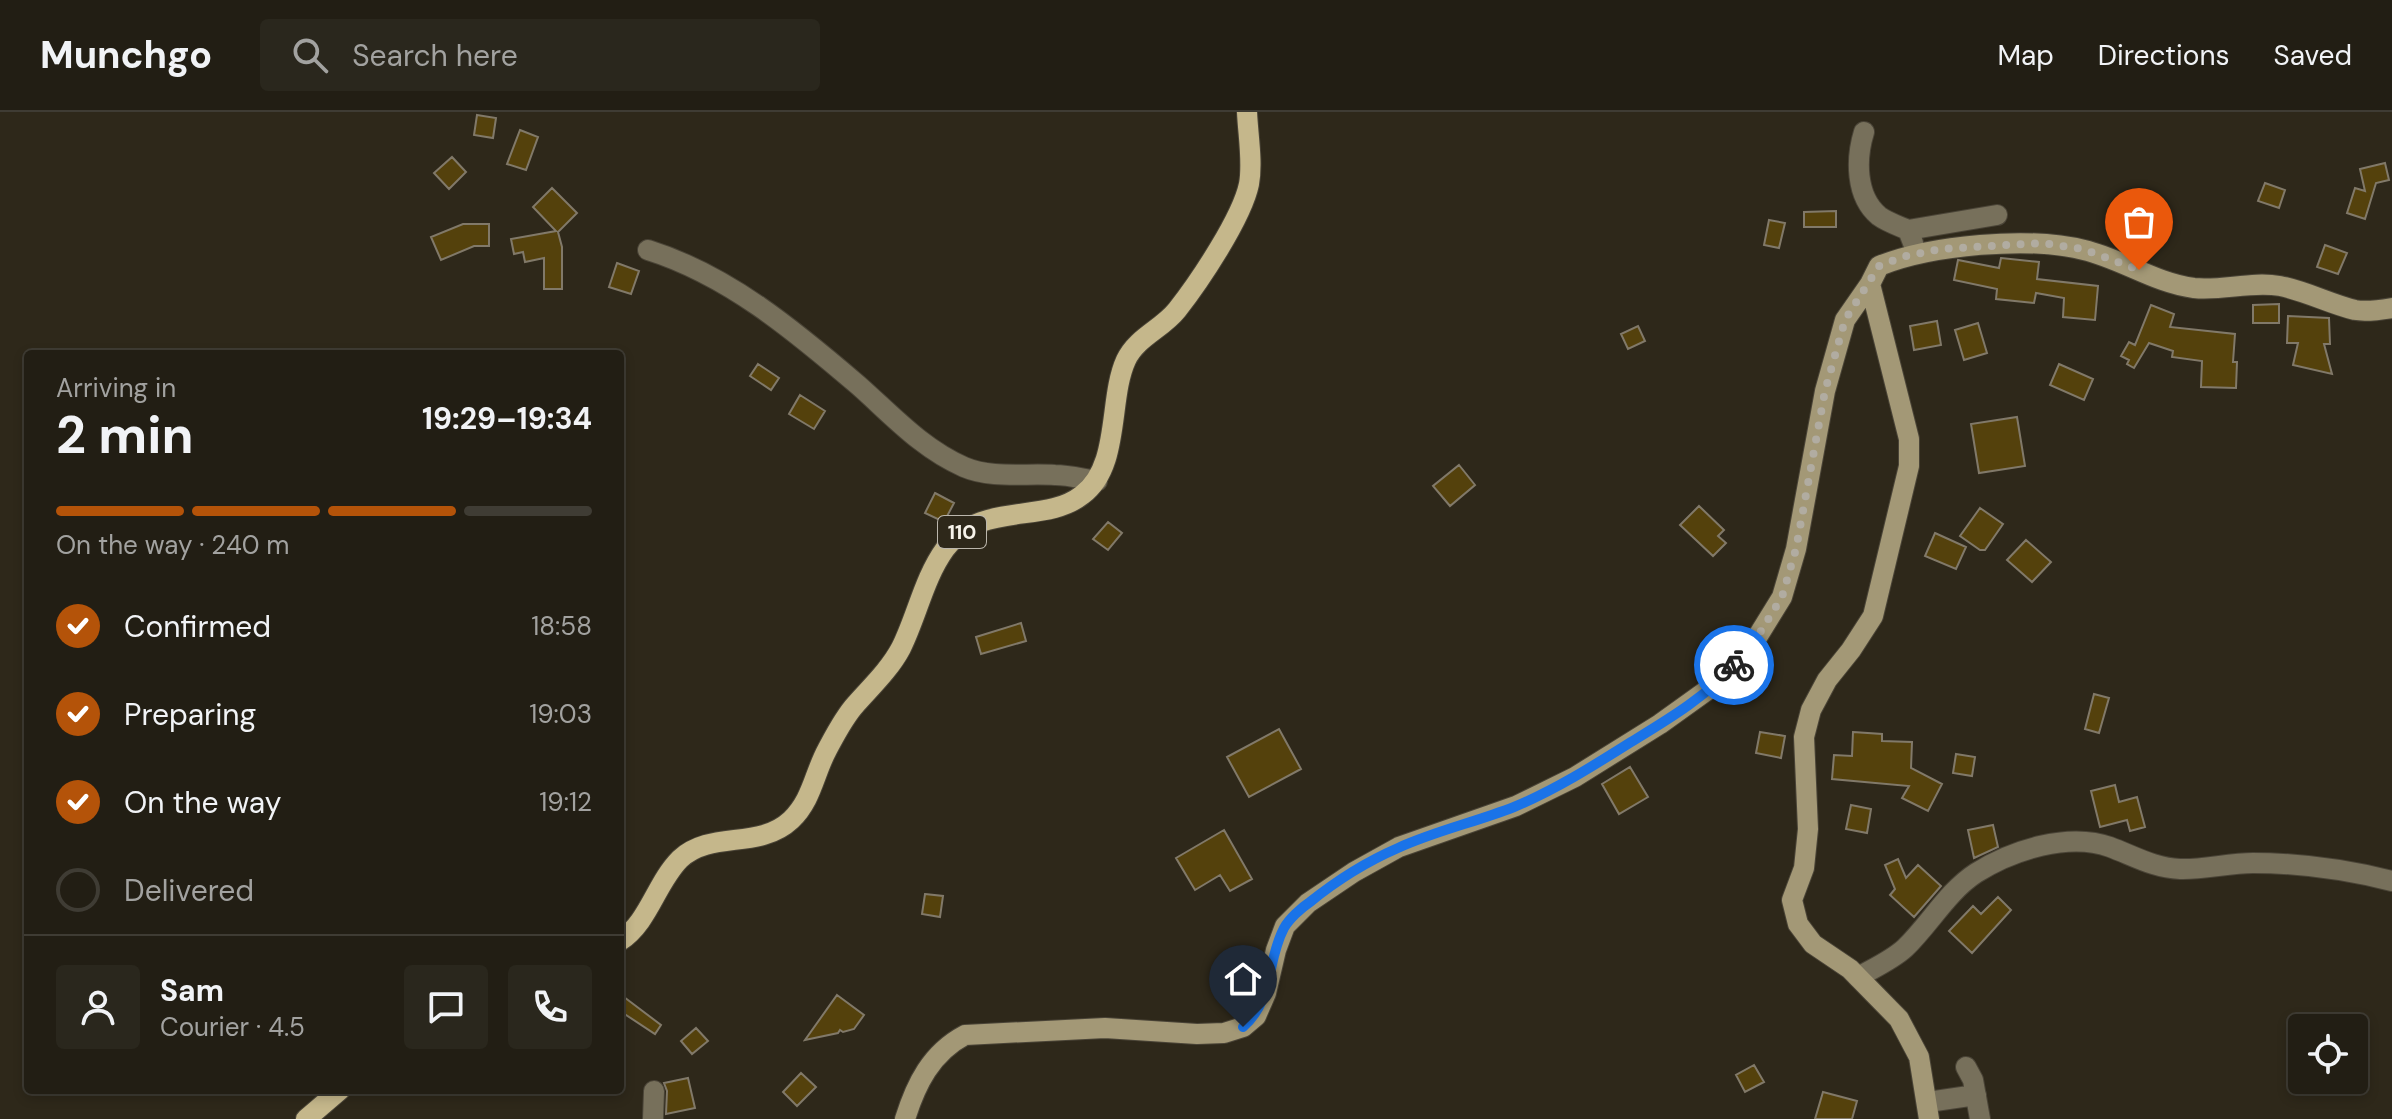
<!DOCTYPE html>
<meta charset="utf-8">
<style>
body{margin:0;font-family:"DM Sans",sans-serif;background:#2a271d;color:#f1f3f6;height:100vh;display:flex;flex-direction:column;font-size:30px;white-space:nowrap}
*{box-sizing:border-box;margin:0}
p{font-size:26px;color:#a2a2a0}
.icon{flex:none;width:44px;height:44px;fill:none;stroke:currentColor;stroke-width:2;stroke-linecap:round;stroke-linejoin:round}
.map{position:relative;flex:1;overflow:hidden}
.panel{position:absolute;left:24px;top:238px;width:600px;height:744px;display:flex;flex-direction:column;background:#221e14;border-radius:8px;box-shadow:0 4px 12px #0003,0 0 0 2px #3f3c34}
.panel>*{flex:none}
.controls{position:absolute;left:2288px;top:902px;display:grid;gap:16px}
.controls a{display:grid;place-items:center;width:80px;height:80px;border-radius:8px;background:#221e14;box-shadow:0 4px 12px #0003,0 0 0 2px #3f3c34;font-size:40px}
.pin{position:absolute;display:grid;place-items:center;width:68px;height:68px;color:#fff;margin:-82px -34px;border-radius:50% 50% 50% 0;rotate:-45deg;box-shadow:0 0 8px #0007}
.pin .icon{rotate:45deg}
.courier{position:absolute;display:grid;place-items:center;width:80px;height:80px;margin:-40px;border:6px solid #1a73e8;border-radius:50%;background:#fff;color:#222;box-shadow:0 2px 10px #0007}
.headline em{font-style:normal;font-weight:700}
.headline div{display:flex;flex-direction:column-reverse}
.headline{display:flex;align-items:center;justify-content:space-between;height:136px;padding:0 32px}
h1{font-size:52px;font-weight:700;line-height:60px}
.bar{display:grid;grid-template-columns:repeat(4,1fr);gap:12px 8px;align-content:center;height:96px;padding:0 32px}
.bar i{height:10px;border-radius:6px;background:#3f3c34}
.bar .active{background:#b45309}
.bar p{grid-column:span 4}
.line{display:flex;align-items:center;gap:20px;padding:0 32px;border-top:2px solid #3f3c34}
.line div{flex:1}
.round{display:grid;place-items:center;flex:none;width:84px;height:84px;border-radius:8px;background:#2a271d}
ol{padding:0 32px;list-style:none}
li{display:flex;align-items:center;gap:24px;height:88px}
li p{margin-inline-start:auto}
li .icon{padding:8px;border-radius:50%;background:#b45309;color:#fff;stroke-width:4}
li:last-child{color:#a2a2a0}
li i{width:44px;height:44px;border:4px solid #3f3c34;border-radius:50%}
header{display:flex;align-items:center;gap:48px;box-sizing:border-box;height:112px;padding:0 40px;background:#221e14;border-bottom:2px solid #3f3c34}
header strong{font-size:38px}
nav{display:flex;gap:44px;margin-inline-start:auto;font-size:28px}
.search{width:560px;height:72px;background:#2a271d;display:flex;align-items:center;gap:20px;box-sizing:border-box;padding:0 28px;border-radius:8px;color:#a2a2a0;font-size:30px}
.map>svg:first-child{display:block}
</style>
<header>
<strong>Munchgo</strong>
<div class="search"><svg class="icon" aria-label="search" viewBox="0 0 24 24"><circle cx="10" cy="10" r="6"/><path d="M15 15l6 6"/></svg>Search here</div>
<nav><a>Map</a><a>Directions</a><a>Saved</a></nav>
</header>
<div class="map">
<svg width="2392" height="1007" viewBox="0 0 2392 1007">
<rect width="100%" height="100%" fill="#2e281a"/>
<path fill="#54410c" stroke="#817969" stroke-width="2" d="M477 3 496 6 493 26 474 23Z
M520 18 538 25 526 58 507 52Z
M452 45 466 60 449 77 434 61Z
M2385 51 2389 68 2376 71 2365 107 2347 101 2355 76 2365 79 2360 57Z
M2265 71 2285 78 2279 96 2258 89Z
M552 76 577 101 558 120 562 135V177H544V146L525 150 523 140 514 142 511 127 556 119 533 95Z
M1836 99V115H1804V100Z
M1769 108 1785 111 1779 136 1764 133Z
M463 112H489V134H474L441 148 431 125Z
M2325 133 2347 141 2338 162 2317 155Z
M2001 146 2039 150 2037 167 2098 174 2095 208 2063 205 2064 186 2036 181 2034 191 1996 187 1997 177 1954 168 1958 148 1999 156Z
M617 151 639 159 631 182 609 175Z
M2279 192V211H2253V193Z
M2151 193 2174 202 2170 215 2235 222 2233 250H2237L2236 276 2201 275 2202 249 2172 245 2173 239 2149 231 2134 256 2127 252 2129 248 2121 244 2129 230 2135 233Z
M2288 204 2329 206 2330 232H2324L2332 262 2293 253 2298 231H2287Z
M1937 209 1941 233 1914 238 1910 214Z
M1978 211 1987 241 1964 248 1955 218Z
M1638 214 1645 229 1628 237 1621 222Z
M758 252 779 266 771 278 750 264Z
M2059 252 2093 267 2084 288 2050 273Z
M800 283 825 299 814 317 789 302Z
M2017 305 2025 354 1979 361 1971 312Z
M1459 353 1475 373 1450 394 1433 374Z
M935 381 954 391 944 410 925 401Z
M1699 394 1724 418 1718 424 1726 431 1713 444 1680 413Z
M1980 396 2003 412 1985 438H1980L1960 424Z
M1108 410 1122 421 1108 438 1093 427Z
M1935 421 1966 435 1956 457 1925 444Z
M2026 428 2051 450 2032 470 2007 448Z
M1021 511 1026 529 981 542 976 525Z
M2094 582 2109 586 2099 621 2085 617Z
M1279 617 1301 657 1249 685 1227 645Z
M1760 620 1785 624 1781 646 1756 641Z
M1853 620 1882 622V629L1912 630 1911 656 1942 672 1928 699 1902 686 1909 674 1832 667 1834 643 1852 644Z
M1956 642 1975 645 1972 664 1953 661Z
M1630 655 1648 685 1619 702 1602 672Z
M2115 673 2119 690 2137 685 2145 715 2130 719 2127 708 2100 715 2091 679Z
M1851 693 1871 697 1867 721 1846 717Z
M1993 713 1998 735 1974 746 1968 718Z
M1224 718 1252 767 1230 779 1220 763 1195 778 1176 746Z
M1898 747 1906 766 1918 753 1941 774 1914 805 1890 783 1895 777 1885 753Z
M925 782 943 784 940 805 922 802Z
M1998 785 2011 798 1972 841 1949 819 1973 794 1981 802Z
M620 882 661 913 655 922 620 899Z
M837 883 864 903 854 917 843 920 840 918 838 921 805 928Z
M696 916 708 929 692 942 681 929Z
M1754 953 1764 970 1745 980 1736 963Z
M801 961 816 975 797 994 783 980Z
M688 966 695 996 666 1002 667 979 664 971Z
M1823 980 1857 989 1852 1007H1815Z"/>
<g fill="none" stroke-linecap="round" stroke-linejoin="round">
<g stroke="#4a4437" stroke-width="22">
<path id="street" d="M1864 20C1856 46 1855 84 1879 104 1887 110 1899 114 1908 118
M1913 131 1908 118 1997 103
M648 138C728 163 795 219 858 273 892 303 921 336 964 355 992 367 1025 361 1055 363 1069 363 1083 367 1097 369
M1858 865C1874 856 1892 848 1905 836 1930 812 1947 780 1976 761 2012 738 2069 720 2110 735 2134 744 2154 756 2180 757 2202 758 2229 751 2253 751 2299 751 2348 758 2392 769
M1966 955 1973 968 1980 1007
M1928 990 1976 983
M653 1007 654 979"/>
</g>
<g stroke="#4a4437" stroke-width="22">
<path id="secondary" d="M905 1007C916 972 931 941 965 923L1105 916 1197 922 1224 921 1243 915 1256 904 1266 881 1276 838 1285 814 1308 791 1354 760 1399 735 1516 694 1575 665 1660 612 1720 569 1753 532 1782 485 1796 437 1825 279 1845 208 1870 172
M1929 1007 1919 945 1899 907 1850 857 1813 832 1798 812 1792 788 1804 756 1808 717 1804 625 1811 598 1827 568 1851 538 1873 504 1909 354V327L1870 172 1879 154C1931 133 2029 124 2084 138 2122 147 2155 171 2194 176 2223 179 2251 169 2280 174 2306 179 2330 192 2355 198 2367 200 2380 198 2392 196"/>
</g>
<g stroke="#4a4437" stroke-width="22">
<path id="primary" d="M620 829C649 810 656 771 680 747 711 718 759 738 791 708 812 688 814 662 827 638 835 623 844 605 856 592 871 575 890 557 901 536 917 504 924 466 945 437 980 388 1044 413 1082 383 1121 354 1108 287 1126 248 1137 225 1162 217 1177 198 1199 170 1242 106 1249 72 1253 50 1248 23 1247 0
M306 1007 340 978"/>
</g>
<use href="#street" stroke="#77705b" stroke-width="20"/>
<use href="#secondary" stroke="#a39876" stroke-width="20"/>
<use href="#primary" stroke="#c5b78b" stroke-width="20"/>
</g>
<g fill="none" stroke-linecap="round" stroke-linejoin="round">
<path stroke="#b1aca1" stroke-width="8" stroke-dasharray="0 14.4" d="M1734 553 1753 532 1782 485 1796 437 1825 279 1845 208 1879 154 1902 145 1940 137 2042 131 2083 137 2139 158"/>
<path stroke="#1a73e8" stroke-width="10" d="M1243 915C1274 888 1266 850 1284 816 1289 807 1301 796 1310 790 1336 769 1368 749 1398 736 1435 719 1476 710 1514 695 1555 678 1593 654 1631 630 1667 608 1706 585 1734 553"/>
</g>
<g text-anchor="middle" stroke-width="6" stroke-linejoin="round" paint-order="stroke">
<rect fill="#2e281a" stroke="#bbb6ac" stroke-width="2" x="938" y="404" width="48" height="32" rx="6"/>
<g font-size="20" font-weight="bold" fill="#f7f3ea">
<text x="962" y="427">110</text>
</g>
</g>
</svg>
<div class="controls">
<a><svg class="icon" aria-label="locate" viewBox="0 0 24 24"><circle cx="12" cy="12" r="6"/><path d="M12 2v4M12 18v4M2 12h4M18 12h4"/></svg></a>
</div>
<div class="pin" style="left:2139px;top:158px;background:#ea580c"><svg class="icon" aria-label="bag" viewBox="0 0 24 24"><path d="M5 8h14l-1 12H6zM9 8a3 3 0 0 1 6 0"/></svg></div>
<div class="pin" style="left:1243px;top:915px;background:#1f2937"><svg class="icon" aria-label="home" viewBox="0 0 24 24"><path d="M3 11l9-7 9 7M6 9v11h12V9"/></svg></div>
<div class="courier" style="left:1734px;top:553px"><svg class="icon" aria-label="bike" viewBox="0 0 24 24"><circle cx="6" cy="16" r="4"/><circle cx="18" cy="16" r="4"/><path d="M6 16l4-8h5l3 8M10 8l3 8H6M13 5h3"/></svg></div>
<section class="panel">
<div class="headline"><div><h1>2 min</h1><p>Arriving in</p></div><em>19:29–19:34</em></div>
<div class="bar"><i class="active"></i><i class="active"></i><i class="active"></i><i></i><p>On the way · 240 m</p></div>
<ol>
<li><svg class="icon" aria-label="check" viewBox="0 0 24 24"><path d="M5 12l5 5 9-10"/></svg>Confirmed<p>18:58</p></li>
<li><svg class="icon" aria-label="check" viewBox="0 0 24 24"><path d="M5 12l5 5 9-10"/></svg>Preparing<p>19:03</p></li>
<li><svg class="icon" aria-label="check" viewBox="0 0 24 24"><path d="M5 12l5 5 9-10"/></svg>On the way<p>19:12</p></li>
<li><i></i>Delivered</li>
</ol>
<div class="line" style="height:144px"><a class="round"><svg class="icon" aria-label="person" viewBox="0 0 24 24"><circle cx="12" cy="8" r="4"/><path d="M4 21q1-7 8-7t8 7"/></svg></a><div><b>Sam</b><p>Courier · 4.5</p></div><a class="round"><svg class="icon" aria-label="chat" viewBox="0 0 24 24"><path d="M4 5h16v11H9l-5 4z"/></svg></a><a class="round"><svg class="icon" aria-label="phone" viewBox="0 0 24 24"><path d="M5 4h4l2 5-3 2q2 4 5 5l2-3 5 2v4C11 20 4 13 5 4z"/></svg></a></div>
</section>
</div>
